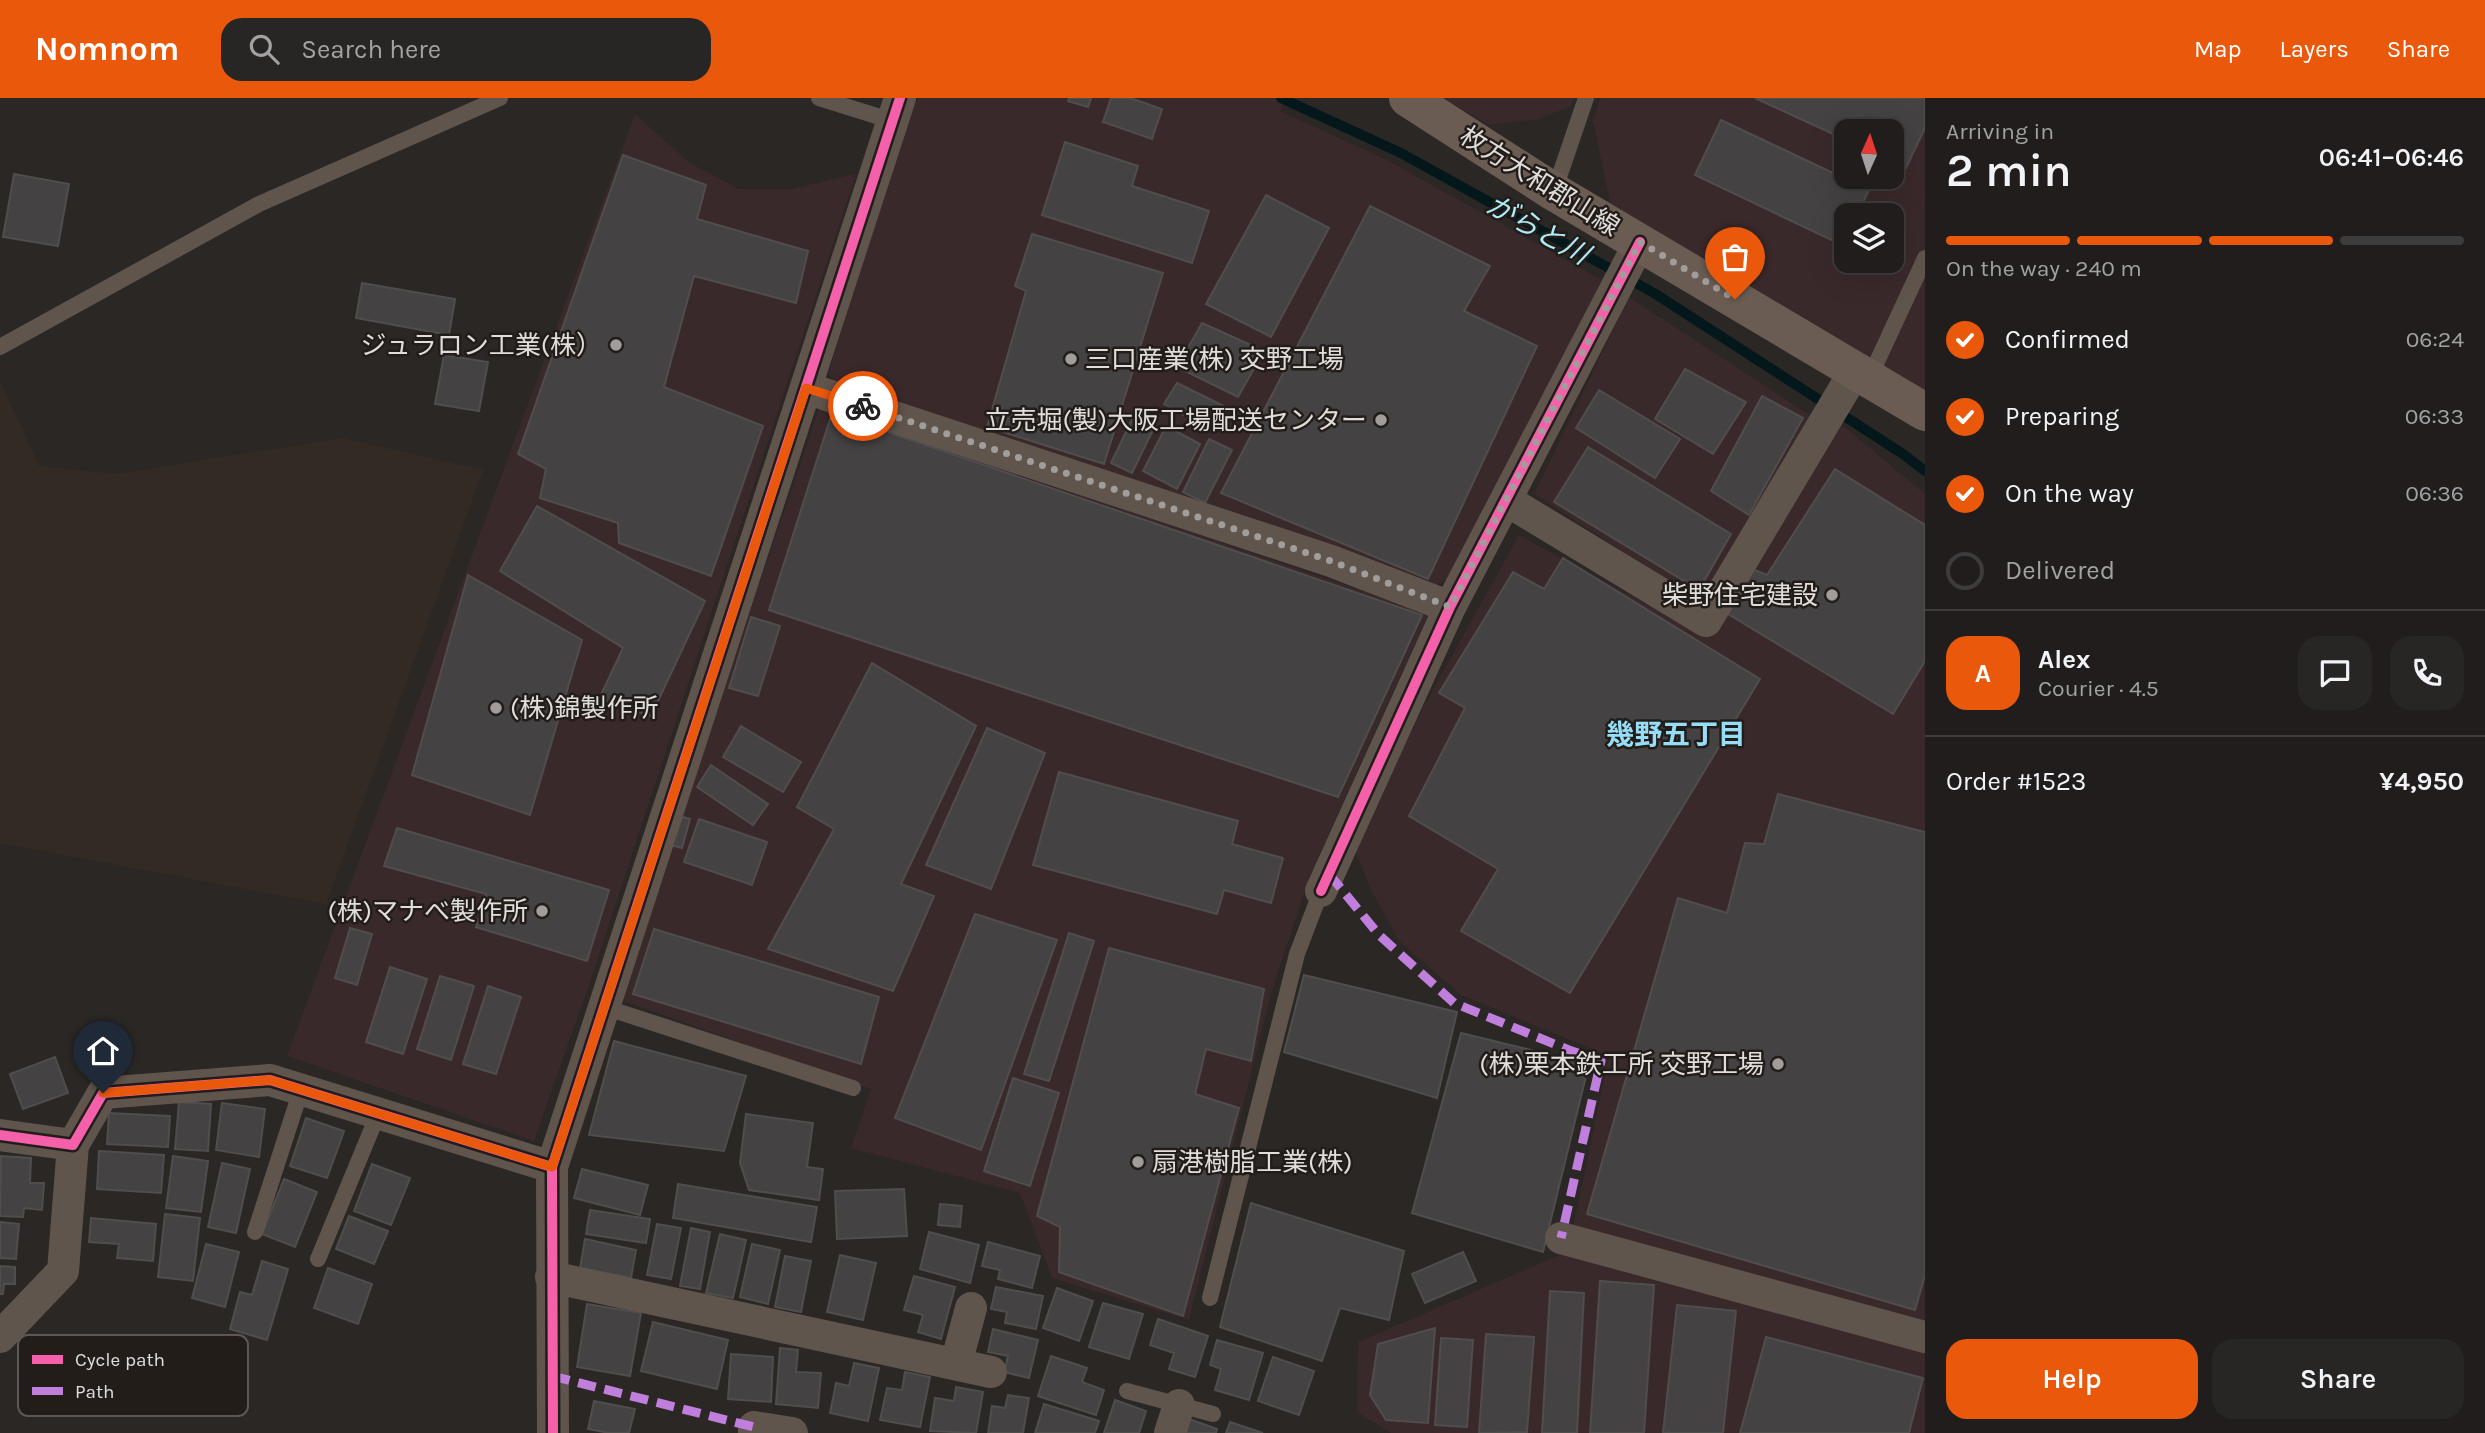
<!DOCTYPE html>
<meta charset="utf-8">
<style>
body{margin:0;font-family:Karla,"Noto Sans JP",sans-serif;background:#282625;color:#f1f3f6;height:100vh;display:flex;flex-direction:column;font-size:26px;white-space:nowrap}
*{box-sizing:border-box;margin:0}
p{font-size:23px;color:#a2a2a3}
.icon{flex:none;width:38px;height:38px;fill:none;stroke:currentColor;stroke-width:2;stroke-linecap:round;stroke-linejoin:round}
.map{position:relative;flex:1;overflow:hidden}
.side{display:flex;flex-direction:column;background:#201d1c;width:560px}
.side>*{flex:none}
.needle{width:46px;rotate:3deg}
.controls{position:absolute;left:1834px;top:21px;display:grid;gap:14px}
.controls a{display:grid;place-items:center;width:70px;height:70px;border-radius:14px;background:#201d1c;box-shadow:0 7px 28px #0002,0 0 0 2px #3d3b3b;font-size:35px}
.pin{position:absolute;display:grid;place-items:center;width:60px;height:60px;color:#fff;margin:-72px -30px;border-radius:50% 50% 50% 0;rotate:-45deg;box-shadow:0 0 7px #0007}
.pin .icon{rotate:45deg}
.courier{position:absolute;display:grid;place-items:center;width:70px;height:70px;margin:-35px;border:5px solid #ea580c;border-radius:50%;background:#fff;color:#222;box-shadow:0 2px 9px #0007}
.overview em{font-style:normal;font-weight:600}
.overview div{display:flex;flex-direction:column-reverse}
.overview{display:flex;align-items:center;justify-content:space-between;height:119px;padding:0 21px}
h1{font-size:46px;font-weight:600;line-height:52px}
.bar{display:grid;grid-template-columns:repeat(4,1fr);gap:10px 7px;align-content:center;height:84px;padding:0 21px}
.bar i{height:9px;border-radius:5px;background:#3d3b3b}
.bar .selected{background:#ea580c}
.bar p{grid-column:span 4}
.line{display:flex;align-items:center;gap:18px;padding:0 21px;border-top:2px solid #3d3b3b}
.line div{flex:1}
.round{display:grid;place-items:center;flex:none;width:74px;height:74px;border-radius:21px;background:#282625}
ol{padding:0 21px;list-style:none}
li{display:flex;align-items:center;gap:21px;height:77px}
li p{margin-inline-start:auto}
li .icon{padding:7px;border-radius:50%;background:#ea580c;color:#fff;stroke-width:4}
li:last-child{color:#a2a2a3}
li i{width:38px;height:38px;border:4px solid #3d3b3b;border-radius:50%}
.cta{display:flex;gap:14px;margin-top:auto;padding:14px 21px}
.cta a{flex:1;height:80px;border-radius:21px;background:#ea580c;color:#fff;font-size:28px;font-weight:600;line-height:80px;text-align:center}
.cta a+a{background:#282625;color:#f1f3f6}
header{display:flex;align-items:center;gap:42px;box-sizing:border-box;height:98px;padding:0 35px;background:#ea580c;color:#fff}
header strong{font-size:33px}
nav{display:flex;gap:38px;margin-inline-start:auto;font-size:24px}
.search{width:490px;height:63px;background:#282625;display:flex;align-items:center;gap:18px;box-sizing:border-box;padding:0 24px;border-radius:21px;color:#a2a2a3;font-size:26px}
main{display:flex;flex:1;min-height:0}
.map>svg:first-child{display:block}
</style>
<header>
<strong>Nomnom</strong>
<div class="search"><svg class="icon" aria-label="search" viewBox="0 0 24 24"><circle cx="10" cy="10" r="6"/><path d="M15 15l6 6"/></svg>Search here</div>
<nav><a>Map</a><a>Layers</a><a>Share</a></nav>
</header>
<main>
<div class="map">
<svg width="1925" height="1335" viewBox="0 0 1925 1335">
<rect width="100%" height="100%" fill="#2a2725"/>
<path fill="#342a24" d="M0 283 39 368 115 376 343 340 483 372 326 806 0 745Z"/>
<path fill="#3a292a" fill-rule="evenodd" d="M918 0H1286L1280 13 1387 62 1602 182 1455 477 1437 487 836 290 829 274 880 101Z
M1443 0H1574L1571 8 1539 21 1489 27Z
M1601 0H1925V293L1610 105 1593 22ZM1846 33H1892V79H1846ZM1846 117H1892V163H1846Z
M635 16 690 65 739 91H791L856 76 588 890 534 1043 287 958Z
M1629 199 1814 320 1709 509 1534 396Z
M820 308 1431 516 1397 585 1310 778 1272 892 1189 1222 1052 1180 1020 1095 851 1050 871 991 618 901Z
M1841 326 1925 396V1225L1572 1134 1609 958 1461 897 1399 843 1372 794 1354 750 1426 604 1519 437 1707 539Z
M1562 1156 1925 1254V1335H1391L1357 1314 1358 1244Z"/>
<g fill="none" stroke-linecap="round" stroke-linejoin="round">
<path stroke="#04171b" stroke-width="10" d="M1281 0 1401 55 1654 195 1903 356 1925 373"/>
</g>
<path fill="#444242" stroke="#504d4d" stroke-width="2" d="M1069 0H1091L1088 9 1068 3Z
M1111 0H1130L1162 11 1152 41 1103 24Z
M1755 0H1925V30L1906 70 1892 64V33H1846V42Z
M1721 22 1869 92 1857 117H1846V139L1842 147 1695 77Z
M1065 44 1138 68 1132 88 1209 113 1192 165 1042 117Z
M623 57 706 87 697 121 808 153 796 205 694 178 664 289 763 328 711 478 619 445 618 425 540 400 546 371 518 356Z
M14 76 69 86 58 148 3 139Z
M1266 97 1329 130 1271 239 1206 206Z
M1370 108 1490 168 1464 213 1537 248 1428 481 1221 395Z
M1032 136 1163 175 1104 366 987 329 1026 193 1015 188Z
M362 185 455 201 449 237 356 220Z
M1202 225 1264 253 1238 299 1177 269Z
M444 257 488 264 479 313 435 306Z
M1685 271 1746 304 1713 356 1655 321Z
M1177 285 1224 308 1207 330 1164 306Z
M1599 292 1680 341 1655 380 1576 330Z
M1762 298 1803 320 1749 417 1711 393Z
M832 315 1422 517 1338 699 769 512Z
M1134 317 1155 328 1132 375 1111 365Z
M1166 328 1200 346 1177 391 1143 373Z
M1209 341 1232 352 1205 405 1183 394Z
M1588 349 1731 436 1699 492 1554 404Z
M1835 371 1925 427V563L1893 616 1728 516 1752 471 1767 477Z
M537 408 705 503 651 618 599 601 623 550 500 473Z
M1563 460 1760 581 1570 895 1461 833 1498 771 1409 718 1465 610 1439 595 1513 474 1544 491Z
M468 477 582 542 530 717 412 677Z
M751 519 780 528 758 598 729 590Z
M872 565 976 628 901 786 934 798 893 893 768 851 834 731 797 709Z
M741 628 801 664 783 694 723 659Z
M987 630 1045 655 991 791 926 767Z
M711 667 768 706 753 727 697 689Z
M1059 674 1238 723 1232 746 1283 760 1271 805 1224 792 1217 816 1033 767Z
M1778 696 1925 734V1177L1915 1212 1587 1116 1678 800 1727 815 1745 745 1764 746Z
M676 717 690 721 682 750 667 746Z
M699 721 767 744 752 787 684 764Z
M397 730 609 792 587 863 476 829 486 796 384 768Z
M975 816 1057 842 981 1052 895 1020Z
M350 830 372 836 357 887 335 880Z
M654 831 879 899 861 966 633 896Z
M1069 835 1094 843 1049 983 1024 976Z
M1109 850 1264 891 1251 963 1206 951 1195 996 1239 1010 1183 1218 1059 1174 1060 1129 1037 1118Z
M390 869 427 881 403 956 366 944Z
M1304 877 1457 914 1437 1000 1284 954Z
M440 878 474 888 451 962 417 951Z
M488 888 521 899 496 976 463 966Z
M1461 935 1589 966 1543 1154 1412 1115Z
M614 943 746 978 724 1053 589 1037Z
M55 959 68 995 23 1011 10 976Z
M1013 980 1059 995 1030 1088 984 1073Z
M179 1004 211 1006 208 1053 175 1051Z
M222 1005 265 1011 259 1059 216 1052Z
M109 1015 170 1018 168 1049 107 1046Z
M746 1016 813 1025 807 1069 823 1071 819 1102 749 1092 740 1065Z
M306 1020 344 1033 327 1080 290 1068Z
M99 1053 164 1057 161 1095 97 1091Z
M1 1058 31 1060 30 1085H44L42 1112 24 1110 23 1119 0 1118Z
M173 1058 208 1063 201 1114 166 1110Z
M222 1065 250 1071 236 1135 208 1129Z
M372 1066 410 1080 391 1127 354 1113Z
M582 1071 648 1087 640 1117 574 1100Z
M284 1081 317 1094 295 1149 262 1136Z
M678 1086 817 1109 811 1144 673 1120Z
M904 1091 907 1138 837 1141 835 1093Z
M1251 1105 1404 1153 1389 1222 1340 1210 1322 1263 1220 1229Z
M940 1106 962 1108 960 1129 938 1127Z
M590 1112 650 1121 646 1145 586 1136Z
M165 1116 200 1120 193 1183 158 1179Z
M349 1118 388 1133 374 1166 336 1151Z
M91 1120 156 1126 153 1163 117 1160 119 1146 89 1144Z
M0 1124 19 1126 16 1161 0 1160Z
M657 1126 681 1130 671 1181 647 1177Z
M691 1130 710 1134 700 1191 680 1188Z
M929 1134 979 1147 970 1185 920 1171Z
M720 1136 746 1142 733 1200 706 1195Z
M585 1141 636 1152 631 1180 580 1170Z
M988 1144 1040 1158 1032 1190 998 1181 1000 1172 982 1168Z
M206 1146 239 1154 225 1209 192 1200Z
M752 1146 780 1152 768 1206 740 1199Z
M1463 1154 1476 1183 1425 1205 1412 1176Z
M840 1157 876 1165 863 1222 827 1214Z
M785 1158 811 1163 801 1214 775 1209Z
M262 1163 288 1171 267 1242 230 1231 240 1194 252 1197Z
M0 1168 15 1169V1186H4L3 1196H0Z
M328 1170 372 1186 358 1226 314 1210Z
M914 1178 955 1189 941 1241 918 1234 923 1217 904 1212Z
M1600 1183 1654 1187 1644 1335H1590Z
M996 1189 1043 1198 1036 1231 1005 1225 1007 1214 991 1211Z
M1057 1190 1093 1203 1079 1243 1043 1230Z
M1550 1193 1584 1195 1577 1335H1542Z
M1103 1205 1143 1216 1129 1261 1089 1249Z
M587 1206 641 1215 630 1278 577 1269Z
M1677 1207 1736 1213 1723 1335H1663Z
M1158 1221 1208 1238 1195 1279 1169 1271 1174 1255 1150 1247Z
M653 1224 728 1242 717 1291 641 1273Z
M1435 1230 1428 1325 1386 1322 1370 1297 1378 1246Z
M993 1231 1038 1242 1029 1280 1004 1274 1008 1258 988 1254Z
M1486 1236 1534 1239 1527 1334 1479 1335Z
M1766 1239 1923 1280 1909 1335H1740Z
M1441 1240 1473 1242 1467 1329 1435 1327Z
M1217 1242 1263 1255 1249 1302 1215 1292 1221 1271 1210 1267Z
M780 1250 798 1252 796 1274 821 1275 818 1310 776 1306Z
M731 1256 773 1259 771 1304 728 1301Z
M1051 1258 1087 1270 1082 1284 1104 1292 1096 1317 1038 1298Z
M1273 1259 1314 1273 1299 1317 1258 1303Z
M854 1265 879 1270 868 1323 830 1315 836 1285 849 1288Z
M905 1274 930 1279 920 1329 880 1322 887 1290 902 1292Z
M956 1289 983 1294 976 1335 930 1333 935 1300 954 1303Z
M1008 1297 1029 1300 1023 1335H988L992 1308 1005 1310Z
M1115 1302 1146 1313 1139 1335H1104Z
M594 1303 635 1311 629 1335H609L588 1331Z
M1044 1306 1099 1323 1095 1335H1035Z
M1186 1320 1217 1331 1216 1335H1180Z
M1230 1324 1263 1335H1226Z"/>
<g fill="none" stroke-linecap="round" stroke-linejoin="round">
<path stroke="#60554d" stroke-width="16" d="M819 0 893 23
M1554 94 1586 0
M0 249 259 106 500 0
M1869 281 1925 160
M604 909 853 990
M255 1134 301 992
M318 1161 378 1016
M1210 1200 1297 856 1321 793
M1127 1293 1213 1316"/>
<path stroke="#60554d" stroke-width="32" d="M806 290 1331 463 1450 509
M1506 402 1706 523 1855 273
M1321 793 1450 509 1640 144
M0 1037 73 1047 103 995 270 982 552 1069
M1561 1140 1925 1239
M551 1179 991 1274
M0 1239 63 1173 73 1047
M956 1266 971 1210
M553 1335 552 1069 900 0
M754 1335V1329L792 1335
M1170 1335 1179 1307"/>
<path stroke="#6b5c53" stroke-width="38" d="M1408 0 1554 94 1925 314"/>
<path stroke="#c07fdc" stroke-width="9" stroke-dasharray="18 9" stroke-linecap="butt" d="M1329 776 1379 837 1454 905 1569 952 1601 963 1561 1140
M552 1278 754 1329"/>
<g stroke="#231d1a" stroke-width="15">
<path id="cycleway" d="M1321 793 1450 509 1640 144
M0 1037 73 1047 103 995 270 982 552 1069
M553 1335 552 1069 900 0"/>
</g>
<use href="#cycleway" stroke="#f560ab" stroke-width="10"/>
</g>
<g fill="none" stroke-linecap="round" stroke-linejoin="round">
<path stroke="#a09d9b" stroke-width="7" stroke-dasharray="0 12.6" d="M863 308 1331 463 1450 509 1640 144 1735 201"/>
<path stroke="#ea580c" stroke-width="9" d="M103 995 270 982 552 1069 806 290 863 308"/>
</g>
<g fill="#a09d9b" stroke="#231d1a" stroke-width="2.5">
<circle cx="616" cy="247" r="7"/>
<circle cx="1071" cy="261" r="7"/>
<circle cx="1381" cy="322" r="7"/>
<circle cx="1832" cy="497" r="7"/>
<circle cx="496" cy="610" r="7"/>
<circle cx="542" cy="813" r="7"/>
<circle cx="1778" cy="966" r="7"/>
<circle cx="1138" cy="1064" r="7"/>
</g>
<g text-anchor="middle" stroke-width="5" stroke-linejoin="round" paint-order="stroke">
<g font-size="26" fill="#e0ddda" stroke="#231d1a">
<text transform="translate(1540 83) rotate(32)" y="9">枚方大和郡山線</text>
</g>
<g font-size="26" fill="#e0ddda" stroke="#231d1a" text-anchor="end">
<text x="602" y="256">ジュラロン工業(株）</text>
<text x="1085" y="270" text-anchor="start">三口産業(株) 交野工場</text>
<text x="1367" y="331">立売堀(製)大阪工場配送センター</text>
<text x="1818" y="506">柴野住宅建設</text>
<text x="510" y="619" text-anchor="start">(株)錦製作所</text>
<text x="528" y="822">(株)マナべ製作所</text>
<text x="1764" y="975">(株)栗本鉄工所 交野工場</text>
<text x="1152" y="1073" text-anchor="start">扇港樹脂工業(株)</text>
</g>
<g font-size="28" font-style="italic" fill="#acecfb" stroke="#231d1a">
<text transform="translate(1538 131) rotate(29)" y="10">がらと川</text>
</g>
<g font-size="28" font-weight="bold" fill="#96def8" stroke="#231d1a">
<text x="1676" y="646">幾野五丁目</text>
</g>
</g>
<rect x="18" y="1237" width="230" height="81" rx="10" fill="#231d1a" stroke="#5c5754" stroke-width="2"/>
<rect x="32" y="1257" width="31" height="9" fill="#f560ab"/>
<rect x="32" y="1289" width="31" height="8" fill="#c07fdc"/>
<g font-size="19" fill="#e0ddda">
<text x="75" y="1268">Cycle path</text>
<text x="75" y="1300">Path</text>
</g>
</svg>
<div class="controls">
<a><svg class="needle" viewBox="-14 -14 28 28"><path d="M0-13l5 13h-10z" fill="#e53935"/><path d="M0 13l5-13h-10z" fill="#a2a2a3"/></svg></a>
<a><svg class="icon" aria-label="layers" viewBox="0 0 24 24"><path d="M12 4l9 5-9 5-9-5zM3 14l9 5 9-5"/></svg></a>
</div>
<div class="pin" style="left:1735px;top:201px;background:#ea580c"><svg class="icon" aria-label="bag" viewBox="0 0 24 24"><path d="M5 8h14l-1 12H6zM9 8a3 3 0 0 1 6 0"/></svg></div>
<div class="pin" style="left:103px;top:995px;background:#1f2937"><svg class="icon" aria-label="home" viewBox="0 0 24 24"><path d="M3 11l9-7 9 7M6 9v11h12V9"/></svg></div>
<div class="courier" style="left:863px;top:308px"><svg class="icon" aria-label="bike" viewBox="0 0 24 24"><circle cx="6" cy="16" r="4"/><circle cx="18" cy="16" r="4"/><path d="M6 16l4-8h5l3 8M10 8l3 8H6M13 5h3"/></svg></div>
</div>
<section class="side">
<div class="overview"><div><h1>2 min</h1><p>Arriving in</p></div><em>06:41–06:46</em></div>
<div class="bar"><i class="selected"></i><i class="selected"></i><i class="selected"></i><i></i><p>On the way · 240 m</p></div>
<ol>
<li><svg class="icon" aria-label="check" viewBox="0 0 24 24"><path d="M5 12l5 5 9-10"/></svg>Confirmed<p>06:24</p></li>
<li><svg class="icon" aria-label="check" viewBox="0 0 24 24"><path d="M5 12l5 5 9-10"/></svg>Preparing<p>06:33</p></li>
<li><svg class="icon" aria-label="check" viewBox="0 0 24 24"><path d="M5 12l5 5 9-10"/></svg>On the way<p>06:36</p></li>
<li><i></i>Delivered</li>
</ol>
<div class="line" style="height:126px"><b class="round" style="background:#ea580c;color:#fff">A</b><div><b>Alex</b><p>Courier · 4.5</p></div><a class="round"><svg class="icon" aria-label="chat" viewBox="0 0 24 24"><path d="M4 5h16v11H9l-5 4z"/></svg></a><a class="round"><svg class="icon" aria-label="phone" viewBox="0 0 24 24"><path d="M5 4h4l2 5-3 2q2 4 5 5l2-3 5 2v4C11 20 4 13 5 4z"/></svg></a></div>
<div class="line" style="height:91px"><div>Order #1523</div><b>¥4,950</b></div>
<div class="cta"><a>Help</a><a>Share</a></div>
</section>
</main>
